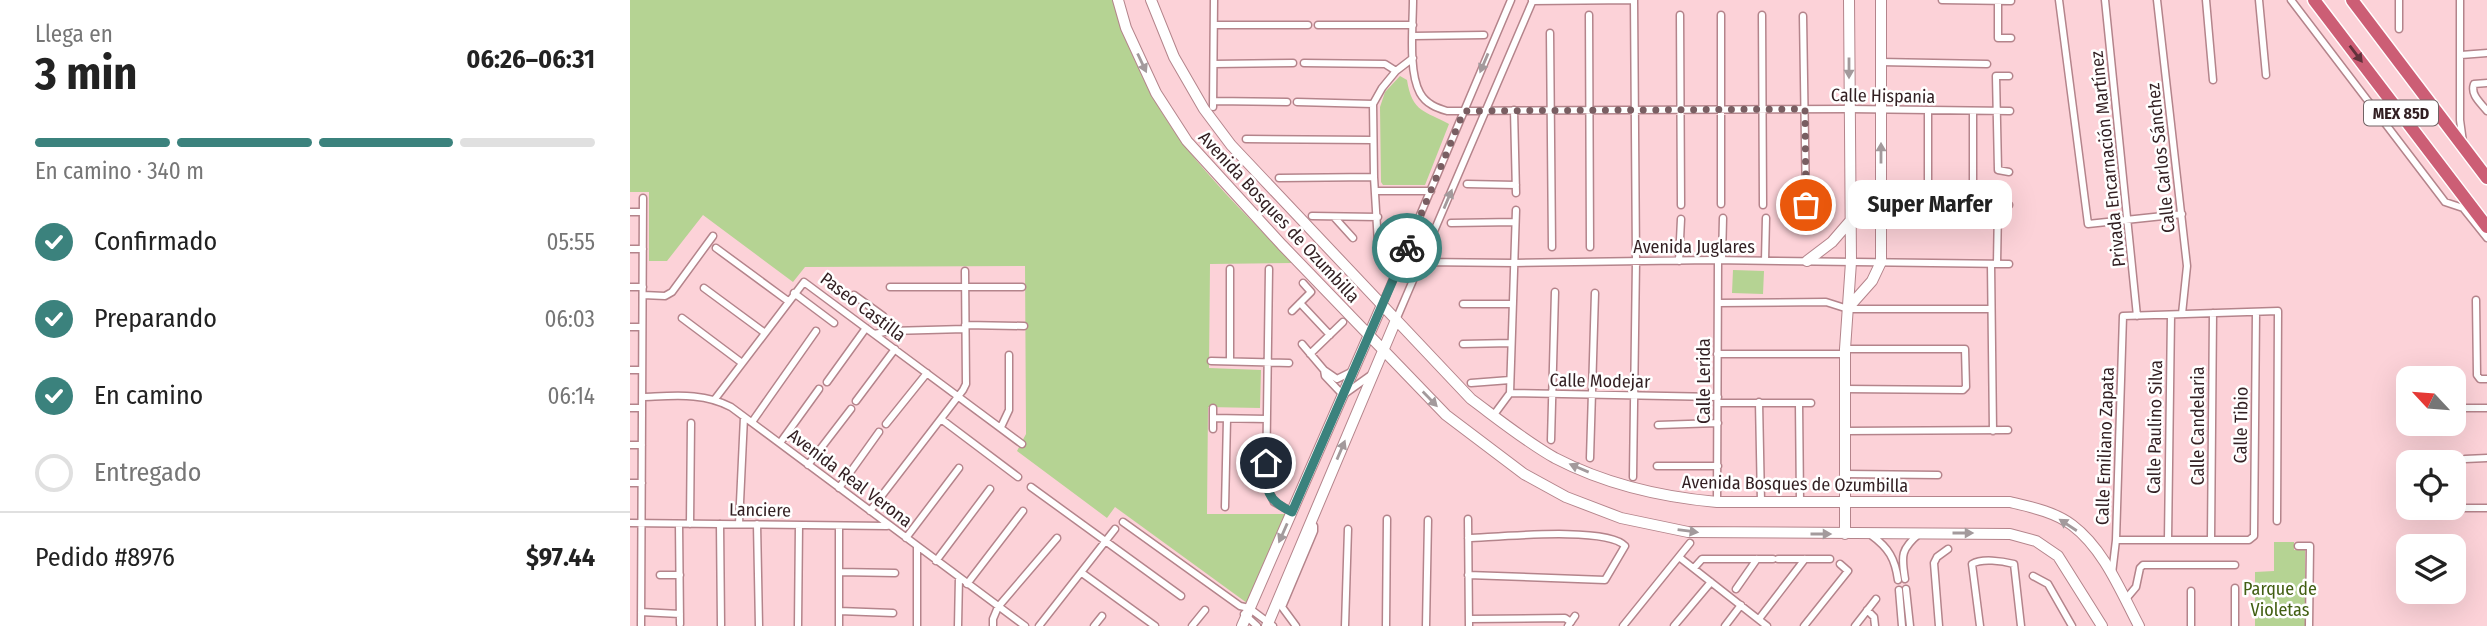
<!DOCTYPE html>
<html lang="es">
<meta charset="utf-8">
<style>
body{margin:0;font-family:"Fira Sans Condensed",sans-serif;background:#f2f2f2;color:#222;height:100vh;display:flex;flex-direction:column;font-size:26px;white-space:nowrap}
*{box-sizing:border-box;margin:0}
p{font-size:23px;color:#767676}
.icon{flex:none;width:38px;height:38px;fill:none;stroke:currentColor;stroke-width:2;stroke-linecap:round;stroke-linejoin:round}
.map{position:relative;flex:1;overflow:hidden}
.details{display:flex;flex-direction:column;background:#fff;width:630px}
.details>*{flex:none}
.needle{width:46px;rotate:296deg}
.controls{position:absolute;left:1766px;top:366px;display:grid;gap:14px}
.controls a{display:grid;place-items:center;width:70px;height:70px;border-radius:14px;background:#fff;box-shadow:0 7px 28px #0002;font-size:35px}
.pin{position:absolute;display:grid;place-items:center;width:60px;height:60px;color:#fff;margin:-30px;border:4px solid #fff;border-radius:50%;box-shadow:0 2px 7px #0007}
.courier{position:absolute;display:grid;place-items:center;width:70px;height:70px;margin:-35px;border:5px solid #3b827d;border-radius:50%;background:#fff;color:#222;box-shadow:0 2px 9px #0007}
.bubble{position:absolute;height:49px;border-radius:14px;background:#fff;box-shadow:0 7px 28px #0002;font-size:23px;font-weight:700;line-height:49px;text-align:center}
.headline em{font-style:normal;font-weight:700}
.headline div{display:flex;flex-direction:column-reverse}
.headline{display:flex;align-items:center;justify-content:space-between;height:119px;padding:0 35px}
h1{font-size:46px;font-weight:700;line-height:52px}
.bar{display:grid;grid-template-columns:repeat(4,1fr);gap:10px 7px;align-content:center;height:84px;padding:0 35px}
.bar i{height:9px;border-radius:5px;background:#e0e0e0}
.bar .current{background:#3b827d}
.bar p{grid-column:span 4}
.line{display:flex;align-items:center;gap:18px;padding:0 35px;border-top:2px solid #e0e0e0}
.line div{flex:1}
ol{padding:0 35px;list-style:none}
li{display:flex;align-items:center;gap:21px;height:77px}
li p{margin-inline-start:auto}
li .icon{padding:7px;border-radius:50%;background:#3b827d;color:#fff;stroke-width:4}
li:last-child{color:#767676}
li i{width:38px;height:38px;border:4px solid #e0e0e0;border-radius:50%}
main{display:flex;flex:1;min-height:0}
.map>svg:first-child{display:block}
</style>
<main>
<section class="details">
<div class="headline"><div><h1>3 min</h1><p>Llega en</p></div><em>06:26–06:31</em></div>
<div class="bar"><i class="current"></i><i class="current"></i><i class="current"></i><i></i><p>En camino · 340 m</p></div>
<ol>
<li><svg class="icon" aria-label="check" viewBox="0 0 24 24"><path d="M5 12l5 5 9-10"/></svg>Confirmado<p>05:55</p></li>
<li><svg class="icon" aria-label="check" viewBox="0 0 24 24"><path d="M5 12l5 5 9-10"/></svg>Preparando<p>06:03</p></li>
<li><svg class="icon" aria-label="check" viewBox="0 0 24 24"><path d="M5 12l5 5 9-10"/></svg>En camino<p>06:14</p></li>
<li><i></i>Entregado</li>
</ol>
<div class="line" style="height:91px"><div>Pedido #8976</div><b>$97.44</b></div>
</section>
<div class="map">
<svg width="1857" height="626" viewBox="0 0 1857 626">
<rect width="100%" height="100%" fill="#fcd2d8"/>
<path fill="#b5d393" d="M0 0H484C495 36 508 72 527 104 561 164 616 213 662 263L580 264 579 368 631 370 630 408 578 407 577 514H656L617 603 485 507 477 518 387 451 396 434 395 266 175 267 163 282 73 215 37 261H19V192H0Z
M770 76 777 80C782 113 796 111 819 124L795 185H753L751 182 750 107 755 92Z
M1103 270 1134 271 1133 294 1102 293Z
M1644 542H1664V550H1675V626H1625V572L1644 571Z"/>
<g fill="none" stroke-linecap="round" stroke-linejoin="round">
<g stroke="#b4848b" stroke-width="9">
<path id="street" d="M783 0C783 26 778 71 790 93 796 104 807 108 817 111L1219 109 1380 111
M1312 0 1381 1
M1429 0 1458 224 1552 214
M1475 0 1507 316
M1527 0 1557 266 1552 314
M1576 0 1583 80
M1629 0 1636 75
M1661 0 1812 198 1815 202 1833 208 1857 238
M1830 0V120L1833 142
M902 1 1004 0
M1368 1V38H1381
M959 15 960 247
M1050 15 1051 205
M1091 15V204
M1132 15 1133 205
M1173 16 1176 205
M584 25H678
M688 25H783
M1769 29V0
M920 33 922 247
M783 36 854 35
M1831 55 1857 53
M1250 62 1357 64
M674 63 755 64 766 71
M584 64 663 63
M1379 76H1366L1368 170 1379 172
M1857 83 1844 84C1840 95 1851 103 1857 111
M583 101 657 102
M667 102 743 104
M583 107 584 0
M884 110 886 193
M1343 111V190
M616 139 743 140
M649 178 744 177
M837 184 886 185
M1298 190V111
M746 191H801
M0 212H13
M682 216 748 217
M704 217 723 238
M1251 217 1356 218
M821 223 885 222
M86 248 158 301
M0 249H13
M749 260 744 177 743 104 752 88 766 71 783 58
M1092 260 1093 218
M1049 261 1051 219
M1135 261 1136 218
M792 262 884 263 1082 260 1379 264
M1361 264 1363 431
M1367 264 1368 206 1379 205
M639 269 636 485 644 502 662 512
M0 287H13
M260 287H392
M74 288 135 333
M164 293 204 323
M13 295 35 296 42 292 83 236
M224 295 253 316 260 331
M1846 300 1847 375 1850 379H1857
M670 303 700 335
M1088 303 1196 302 1218 309H1361
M833 304H883
M752 305 881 0
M662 311 681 292 673 283
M52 318 112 363
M766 320 903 0
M335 325 394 326
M0 327H12
M244 334 260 331 335 329
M672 344 694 370 707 379 723 371
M833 344 881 343
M1215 349H1335L1336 387 1333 390 1215 389
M680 354 713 322
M1087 354H1216
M581 361 659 363
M600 361V269
M0 370H12
M694 370 695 376 713 395 741 375
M197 382 236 328
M841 383 880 380
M880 393 1088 397
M880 393 886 210
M12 397C43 396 73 392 101 407L395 626
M85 399 174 282 392 444
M226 401 265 349
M1129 402 1131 502
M1088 403H1181
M1169 403 1170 502
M0 408H12
M1836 408H1857
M863 416 880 393
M583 418 637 419
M311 419 388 477
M122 422 186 331
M256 424 297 373
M1028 425 1088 423
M371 427 379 410V355
M583 429V408
M1216 431 1378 430
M921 440 925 292
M150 443 189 389
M0 445H12
M960 458 965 293
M1835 459 1857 458
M178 465 221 409
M1027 466H1088
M1215 474 1308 475
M1003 477 1006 261 1004 0
M0 483H12
M401 487 551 596
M209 488 249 432
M1087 502 1088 260
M595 507 597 419
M1835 508H1857
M240 511 333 390 336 384 335 271
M838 519 839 626
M493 522 610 606 619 608 643 626
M0 523 257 526
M49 524 50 624
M60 524 61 423
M90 524 91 625
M109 524 114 417
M127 524 129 626
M1241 535C1259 548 1265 559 1268 580
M276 538 329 468
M838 538C867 537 978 526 995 546L975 580 838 575
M1581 539 1583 313
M1486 540H1619L1624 536 1626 312
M1538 540 1541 315
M1668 546H1680L1679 626
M1049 557 1137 626
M1148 559H1200
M306 561 360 489
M1064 568 1072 559H1143
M209 572 265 573
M452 573 525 626
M1482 574 1486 540 1493 316 1648 311 1647 521
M30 575H50
M1403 576 1418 584 1442 626
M1275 579C1271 555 1271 549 1290 533
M337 584 393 511
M1605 588V626
M1106 589 1127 559
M1276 589 1280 626
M1269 590 1272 626
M1561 591V626
M1495 600 1506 587 1510 568 1513 565H1605
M1237 610 1244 617 1245 626
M209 611 263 613
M11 612 50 614
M614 614 627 626
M839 619 935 618 941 622
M1129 619 1175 559
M168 625 169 525
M11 626 13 198
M209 626V526
M287 626V547
M328 626 329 577
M363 626V619L368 607 427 538
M409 626 485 529
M464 626 472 616
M562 626 575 610
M666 626 652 607 684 531V526L681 523
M715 626 718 529
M756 626 757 519
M796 626 798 520
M938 626 945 616
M993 626 1060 543
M1044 626 1081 582
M1095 626 1111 605
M1174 626 1218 571 1210 564
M1225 626 1246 599
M1309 626 1304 563 1307 557 1318 549
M1350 626 1342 564C1352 558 1372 561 1384 564L1391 626"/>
</g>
<g stroke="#b4848b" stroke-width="12">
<path id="secondary" d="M488 0 496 28 526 93 557 141 652 245 816 415 894 474 936 497 991 518 1058 532 1380 534 1406 541 1428 556 1472 626
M521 0 544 57 574 109 601 145 841 399C868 419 895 441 925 458 975 484 1031 497 1087 502H1380C1401 507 1425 512 1442 525 1474 549 1491 592 1509 626
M1177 261 1202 242 1221 220
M1218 308 1242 281 1251 262V0
M1215 534V349L1221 262 1219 0
M612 626 752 305
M637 626 766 320"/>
</g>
<g stroke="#fff" stroke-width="15">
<path id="highway" d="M1684 0 1857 227
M1722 0 1857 178"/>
</g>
<use href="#street" stroke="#fff" stroke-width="6"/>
<use href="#secondary" stroke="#fff" stroke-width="10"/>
<use href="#highway" stroke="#cc5e75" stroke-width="12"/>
</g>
<defs><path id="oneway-solid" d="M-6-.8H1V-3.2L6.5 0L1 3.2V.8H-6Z" transform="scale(1.75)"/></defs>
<use fill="#60323b" href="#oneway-solid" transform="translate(1726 54) rotate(53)"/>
<g fill="#a39a9c">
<use href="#oneway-solid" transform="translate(512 63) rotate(65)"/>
<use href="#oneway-solid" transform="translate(854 63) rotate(113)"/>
<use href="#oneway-solid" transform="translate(1219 68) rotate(90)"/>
<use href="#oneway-solid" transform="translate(1251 153) rotate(-90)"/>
<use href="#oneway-solid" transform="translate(818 199) rotate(-67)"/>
<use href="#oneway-solid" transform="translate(800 399) rotate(46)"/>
<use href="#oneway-solid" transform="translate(711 450) rotate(-67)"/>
<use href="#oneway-solid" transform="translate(949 468) rotate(-157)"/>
<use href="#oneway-solid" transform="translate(1438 525) rotate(-147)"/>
<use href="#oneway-solid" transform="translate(1058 531) rotate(7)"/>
<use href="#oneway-solid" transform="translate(653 533) rotate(114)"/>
<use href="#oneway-solid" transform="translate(1333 533)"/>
<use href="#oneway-solid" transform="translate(1191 534)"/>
</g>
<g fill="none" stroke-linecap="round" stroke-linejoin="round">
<path stroke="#795e62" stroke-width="7" stroke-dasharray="0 12.6" d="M777 248 834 111 1175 109 1176 205"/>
<path stroke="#3b827d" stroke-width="9" d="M636 463C636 490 636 500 662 512L777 248"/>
</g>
<g text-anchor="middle" stroke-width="5" stroke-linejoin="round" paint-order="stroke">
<rect fill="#fff" stroke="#706264" stroke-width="2" x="1734" y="100.5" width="74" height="25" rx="5"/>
<g font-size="16" font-weight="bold" fill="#321f22">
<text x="1771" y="119">MEX 85D</text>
</g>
<g font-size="18" fill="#321f22" stroke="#fff">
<text transform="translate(1253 96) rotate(1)" y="6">Calle Hispania</text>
<text transform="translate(1531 158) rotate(-96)" y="6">Calle Carlos Sánchez</text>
<text transform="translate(1478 159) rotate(-96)" y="6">Privada Encarnación Martínez</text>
<text transform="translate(649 217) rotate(47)" y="6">Avenida Bosques de Ozumbilla</text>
<text x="1064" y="253">Avenida Juglares</text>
<text transform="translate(233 307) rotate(37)" y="6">Paseo Castilla</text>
<text transform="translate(970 381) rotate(1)" y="6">Calle Modejar</text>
<text transform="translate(1074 381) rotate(-90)" y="6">Calle Lerida</text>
<text transform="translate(1611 425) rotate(-89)" y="6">Calle Tibio</text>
<text transform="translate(1568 426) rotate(-90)" y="6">Calle Candelaria</text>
<text transform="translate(1525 427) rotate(-89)" y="6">Calle Paulino Silva</text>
<text transform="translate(1475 446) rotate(-88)" y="6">Calle Emiliano Zapata</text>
<text transform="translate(220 478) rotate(37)" y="6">Avenida Real Verona</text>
<text transform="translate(1165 484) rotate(1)" y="6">Avenida Bosques de Ozumbilla</text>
<text transform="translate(130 510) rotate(1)" y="6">Lanciere</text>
</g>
<g font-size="18" fill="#425f13" stroke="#fff">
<text x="1650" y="595">Parque de<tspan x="1650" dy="21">Violetas</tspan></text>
</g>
</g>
</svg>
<div class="controls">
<a><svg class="needle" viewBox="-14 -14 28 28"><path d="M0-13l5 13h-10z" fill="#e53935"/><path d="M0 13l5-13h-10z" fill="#767676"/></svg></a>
<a><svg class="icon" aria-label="locate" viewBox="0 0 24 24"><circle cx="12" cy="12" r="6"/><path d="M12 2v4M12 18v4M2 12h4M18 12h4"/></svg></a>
<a><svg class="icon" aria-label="layers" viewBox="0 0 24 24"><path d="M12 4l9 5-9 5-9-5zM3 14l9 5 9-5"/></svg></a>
</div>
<div class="pin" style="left:1176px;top:205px;background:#ea580c"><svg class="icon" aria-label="bag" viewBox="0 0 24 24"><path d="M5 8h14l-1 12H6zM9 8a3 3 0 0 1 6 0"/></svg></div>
<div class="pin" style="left:636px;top:463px;background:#1f2937"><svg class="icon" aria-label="home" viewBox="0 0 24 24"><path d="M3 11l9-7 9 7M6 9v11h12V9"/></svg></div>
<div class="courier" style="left:777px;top:248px"><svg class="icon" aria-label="bike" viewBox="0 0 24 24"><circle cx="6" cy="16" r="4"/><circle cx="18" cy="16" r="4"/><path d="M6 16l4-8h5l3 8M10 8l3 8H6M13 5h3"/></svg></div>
<div class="bubble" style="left:1218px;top:180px;width:164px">Super Marfer</div>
</div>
</main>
